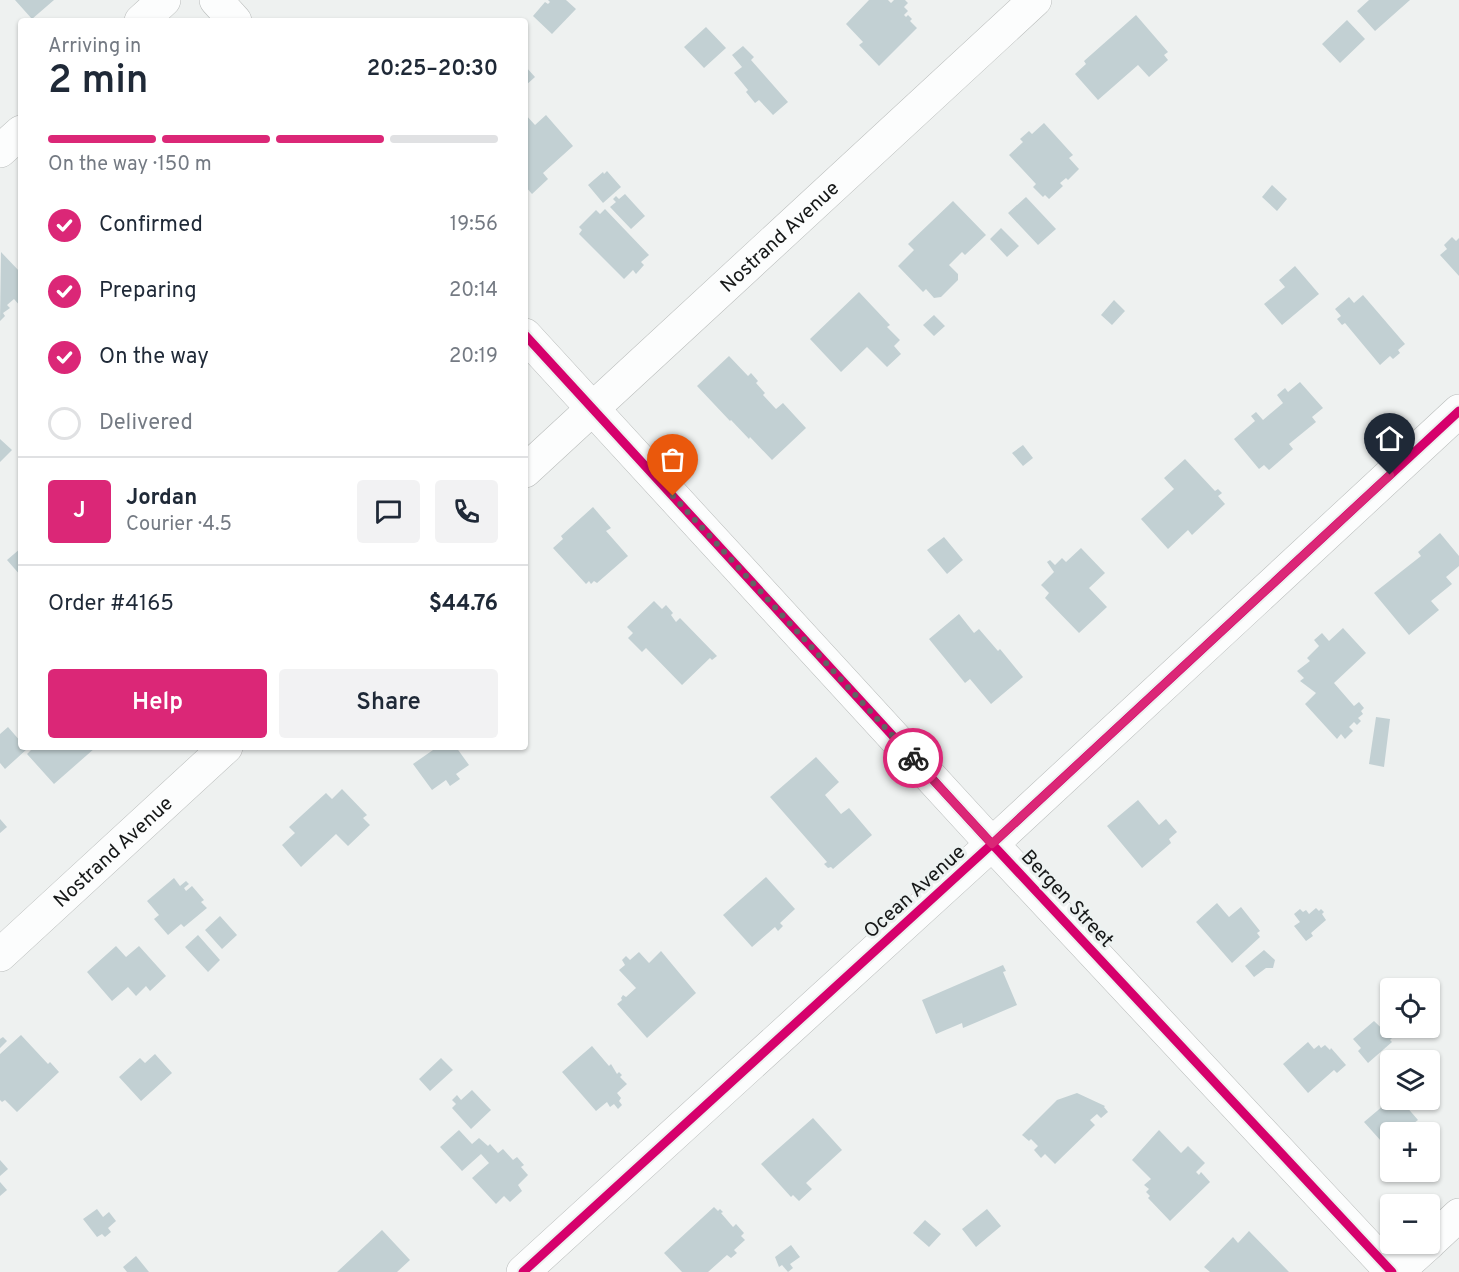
<!DOCTYPE html>
<meta charset="utf-8">
<style>
body{margin:0;font-family:Overpass,sans-serif;background:#f2f2f3;color:#1f2937;height:100vh;display:flex;flex-direction:column;font-size:22px;white-space:nowrap}
*{box-sizing:border-box;margin:0}
p{font-size:20px;color:#747a83}
.icon{flex:none;width:33px;height:33px;fill:none;stroke:currentColor;stroke-width:2;stroke-linecap:round;stroke-linejoin:round}
.map{position:relative;flex:1;overflow:hidden}
.side{position:absolute;left:18px;top:18px;width:510px;height:732px;display:flex;flex-direction:column;background:#fff;border-radius:6px;box-shadow:0 2px 4px #0004}
.side>*{flex:none}
.buttons{position:absolute;left:1380px;top:978px;display:grid;gap:12px}
.buttons a{display:grid;place-items:center;width:60px;height:60px;border-radius:6px;background:#fff;box-shadow:0 2px 4px #0004;font-size:30px}
.pin{position:absolute;display:grid;place-items:center;width:51px;height:51px;color:#fff;margin:-62px -26px;border-radius:50% 50% 50% 0;rotate:-45deg;box-shadow:0 0 6px #0007}
.pin .icon{rotate:45deg}
.courier{position:absolute;display:grid;place-items:center;width:60px;height:60px;margin:-30px;border:4px solid #db2777;border-radius:50%;background:#fff;color:#222;box-shadow:0 2px 8px #0007}
.overview em{font-style:normal;font-weight:600}
.overview div{display:flex;flex-direction:column-reverse}
.overview{display:flex;align-items:center;justify-content:space-between;height:102px;padding:0 30px}
h1{font-size:39px;font-weight:600;line-height:45px}
.bar{display:grid;grid-template-columns:repeat(4,1fr);gap:9px 6px;align-content:center;height:72px;padding:0 30px}
.bar i{height:8px;border-radius:4px;background:#e0e1e3}
.bar .selected{background:#db2777}
.bar p{grid-column:span 4}
.line{display:flex;align-items:center;gap:15px;padding:0 30px;border-top:2px solid #e0e1e3}
.line div{flex:1}
.round{display:grid;place-items:center;flex:none;width:63px;height:63px;border-radius:6px;background:#f2f2f3}
ol{padding:0 30px;list-style:none}
li{display:flex;align-items:center;gap:18px;height:66px}
li p{margin-inline-start:auto}
li .icon{padding:6px;border-radius:50%;background:#db2777;color:#fff;stroke-width:4}
li:last-child{color:#747a83}
li i{width:33px;height:33px;border:3px solid #e0e1e3;border-radius:50%}
.button{display:flex;gap:12px;margin-top:auto;padding:12px 30px}
.button a{flex:1;height:69px;border-radius:6px;background:#db2777;color:#fff;font-size:24px;font-weight:600;line-height:69px;text-align:center}
.button a+a{background:#f2f2f3;color:#1f2937}
.map>svg:first-child{display:block}
</style>
<div class="map">
<svg width="1459" height="1272" viewBox="0 0 1459 1272">
<rect width="100%" height="100%" fill="#eef1f0"/>
<path fill="#c2d0d3" d="M15 0H54L32 19Z
M548 0H566L576 9 552 34 533 16 545 2 548 4 550 2Z
M869 0H888L891 3 894 0H905L908 3 904 7 908 11 904 15 906 17 908 15 912 19 910 21 917 28 879 66 859 45 863 42 846 24Z
M1369 0H1410L1375 31 1357 11Z
M1136 15 1168 52 1164 55 1168 60 1149 77 1138 65 1098 100 1075 74 1086 64 1084 61Z
M1347 20 1365 39 1340 63 1322 44Z
M706 27 726 48 704 68 684 47Z
M743 46 754 57 751 60 788 102 773 115 759 100 755 103 746 92 748 90 734 73 742 67 732 55Z
M526 67 535 77 525 86V68Z
M525 114 535 125 546 115 573 146 543 173 548 179 532 194 525 186 528 183 525 180Z
M1044 123 1073 155 1069 158 1079 169 1068 180 1066 178 1060 183 1063 186 1049 199 1045 195 1043 197 1033 187 1036 184 1009 155 1023 142 1020 139 1029 131 1032 134Z
M607 171 621 187 603 203 588 185 603 172 604 174Z
M1272 185 1287 199 1277 211 1262 197Z
M625 194 645 216 631 229 610 207 616 202 613 199 616 196 619 199Z
M1026 197 1056 229 1038 245 1008 213Z
M953 201 986 235 965 255 962 252 949 265 958 274V280L941 297 934 298 926 289 923 292 898 266 914 250 908 244Z
M605 209 649 255 641 262 644 265 636 274 633 270 624 279 579 234 582 230 579 227 596 210 600 214Z
M1001 228 1019 246 1007 257 990 239Z
M1452 237 1456 241 1459 238V276L1440 255 1447 249 1444 245Z
M1 252 21 273V307L14 299 7 305 10 308 3 313 5 316 0 321Z
M1295 266 1319 294 1282 325 1264 304 1285 287 1279 280Z
M859 292 890 325 887 327 900 340 894 346 901 354 887 367 867 347 841 372 810 339Z
M1363 295 1405 344 1398 350 1400 353 1393 359 1390 356 1380 365 1345 323 1342 325 1337 319 1341 316 1335 309 1349 297 1354 303Z
M1114 300 1125 311 1112 325 1101 315Z
M934 315 945 326 934 336 923 325Z
M729 356 748 376 751 373 758 381 756 383 765 393 763 395 776 409 783 403 806 428 772 460 750 437 749 439 731 420 730 421 697 386Z
M1300 382 1323 408 1312 417 1316 422 1289 444 1293 449 1269 470 1264 465 1259 469 1234 439 1255 421 1251 416 1256 412 1263 420 1283 403 1277 395 1285 388 1288 392Z
M0 439 12 450 0 462Z
M1023 445 1033 458 1023 466 1012 453Z
M1185 459 1215 491 1218 489 1222 493 1218 496 1225 504 1192 535 1188 530 1168 549 1141 519 1174 489 1164 478Z
M593 507 611 528 606 531 628 556 597 583 594 581 591 584 589 581 586 584 553 548 563 539 561 536Z
M1440 533 1459 556V566L1446 577 1452 584 1431 601 1439 610 1409 635 1374 593 1421 556 1418 552Z
M944 537 963 560 947 574 927 550Z
M21 548V576L7 560Z
M1081 548 1105 573 1089 588 1107 607 1079 633 1045 598 1049 593 1041 585 1054 572 1047 562 1050 560 1055 565 1062 558 1066 562Z
M654 601 662 609 666 605 673 613 671 615 676 622 680 618 717 656 712 660 710 658 682 685 646 648 642 652 628 638 633 633 627 627Z
M959 614 974 633 979 629 998 651 1000 649 1023 677 991 704 970 679 965 683 929 639Z
M1343 628 1366 653 1334 683 1354 706 1359 702 1364 708 1361 711 1363 714 1358 718 1361 721 1357 725 1354 722 1349 727 1353 731 1345 739 1341 734 1337 739 1305 704 1316 693 1300 681 1304 678 1297 671 1310 661 1307 658 1319 646 1314 640 1322 633 1329 641Z
M1376 717 1390 719 1384 767 1369 764Z
M8 727 21 742V747L27 749 5 769 0 763V734Z
M34 747H94L95 748 54 784 27 754Z
M431 747H456L469 765 456 774 460 779 450 786 446 780 432 790 413 764 433 750Z
M816 757 839 782 825 795 841 814 849 808 872 835 833 869 831 867 828 868 824 864 827 862 770 797Z
M342 789 367 815 363 818 370 825 348 846 336 834 301 867 282 845 295 833 289 827 326 793 332 799Z
M1138 800 1159 825 1166 819 1177 832 1169 839 1171 843 1142 868 1107 826Z
M0 819 7 827 0 833Z
M766 877 795 909 780 923 783 926 778 931 775 927 752 947 723 915Z
M174 878 180 886 186 881 189 884 184 888 186 891 192 886 204 900 201 902 207 908 184 927 181 924 168 935 154 919 159 915 147 901Z
M1217 903 1229 917 1241 907 1260 931 1257 933 1260 937 1232 963 1196 922Z
M1316 908 1319 911 1321 909 1324 912 1322 914 1326 920 1311 933 1313 936 1306 941 1294 926 1300 922 1294 914 1300 909 1303 912 1306 910 1309 914Z
M220 916 237 935 222 949 205 930Z
M198 935 220 960 208 972 185 947Z
M116 946 126 957 139 946 166 976 150 991 146 986 136 996 128 987 112 1001 87 972Z
M1264 950 1275 960 1273 968H1266L1254 977 1245 966Z
M661 951 696 993 647 1038 617 1004 622 1000 621 998 623 995 626 997 636 988 619 970 625 965 622 960 626 956 630 960 639 952 649 963Z
M1003 965 1006 971 1003 972 1017 1005 963 1028 962 1023 936 1034 922 1000Z
M1374 1021 1392 1038 1390 1040 1392 1042 1368 1063 1358 1051 1361 1048 1353 1039Z
M21 1035 48 1064 50 1062 59 1072 17 1112 5 1100 2 1102 0 1100V1054Z
M3 1037 7 1041 0 1048V1039Z
M1308 1042 1314 1049 1319 1045 1321 1048 1325 1045 1330 1050 1331 1048 1346 1065 1337 1073 1334 1070 1308 1093 1283 1064Z
M592 1046 609 1066 611 1064 617 1074 619 1072 622 1075 620 1077 627 1084 617 1093 621 1098 619 1101 622 1105 618 1109 614 1104 610 1107 607 1102 596 1111 562 1072Z
M155 1054 172 1073 141 1101 119 1077 140 1058 145 1063Z
M441 1058 453 1070 430 1091 419 1079Z
M472 1090 491 1110 471 1129 452 1108 456 1104 452 1100 457 1095 461 1100Z
M1077 1093 1105 1106 1104 1107 1108 1112 1101 1118 1097 1114 1090 1120 1095 1125 1055 1164 1045 1154 1041 1158 1034 1150 1038 1146 1031 1139 1029 1141 1022 1135 1057 1100Z
M1390 1100 1400 1109 1405 1105 1418 1120 1414 1123 1423 1132H1390V1151L1364 1122Z
M813 1118 842 1150 806 1183 812 1189 799 1201 793 1195 791 1197 761 1164Z
M459 1130 472 1144 479 1138 488 1146 490 1144 498 1153 503 1149 513 1160 517 1157 524 1165 521 1167 528 1175 518 1185 522 1191 510 1202 504 1196 496 1204 472 1178 489 1163 481 1154 462 1171 440 1147Z
M1159 1130 1181 1153 1188 1146 1205 1163 1196 1172 1199 1175 1201 1172 1210 1182 1170 1221 1148 1198 1150 1196 1146 1192 1149 1189 1144 1185 1151 1179 1132 1160Z
M0 1160 8 1169 0 1176Z
M0 1182 7 1190 0 1196Z
M714 1207 718 1211 720 1209 723 1212 721 1213 733 1227 736 1224 744 1233 741 1236 745 1240 734 1250 737 1253 731 1258 727 1255 708 1272H682L664 1253Z
M97 1209 103 1217 109 1212 116 1221 108 1228 111 1232 105 1237 102 1234 97 1237 83 1219Z
M987 1209 1001 1226 976 1247 962 1229Z
M925 1220 941 1234 929 1247 913 1233Z
M382 1230 410 1260 397 1272H337Z
M1249 1231 1289 1272H1210L1204 1267 1233 1237 1238 1243Z
M791 1245 800 1257 790 1264 793 1268 788 1272 782 1265 779 1267 775 1257Z
M136 1256 149 1272H127L123 1267Z"/>
<g fill="none" stroke-linecap="round" stroke-linejoin="round">
<g stroke="#b9bcbb" stroke-width="34">
<g id="minor">
<path d="M216 0 235 21"/>
<path d="M141 21 164 0"/>
<path d="M0 151 21 132"/>
<path d="M525 335 992 844 1392 1272"/>
<path id="s1" d="M525 471 1035 0"/>
<path id="s2" d="M0 955 226 747"/>
<path d="M1430 1242 1459 1215"/>
<path d="M523 1272 992 844 1459 411"/>
<path d="M1397 1272 1428 1244"/>
</g>
</g>
<use href="#minor" stroke="#fcfdfd" stroke-width="33"/>
<g stroke="#edf2f1" stroke-width="13">
<path id="cycleway" d="M525 335 992 844 1392 1272
M523 1272 992 844 1459 411"/>
</g>
<use href="#cycleway" stroke="#d6006c" stroke-width="9"/>
</g>
<g fill="none" stroke-linecap="round" stroke-linejoin="round">
<path stroke="#626464" stroke-width="6" stroke-dasharray="0 10.8" d="M673 496 913 758"/>
<path stroke="#db2777" stroke-width="8" d="M913 758 992 844 1390 475"/>
</g>
<g text-anchor="middle" stroke-width="6" stroke-linejoin="round" paint-order="stroke">
<g font-size="20" fill="#161818" stroke="#edf2f1">
<text dy="7" stroke="none"><textPath href="#s1" startOffset="346">Nostrand Avenue</textPath></text>
<text dy="7" stroke="none"><textPath href="#s2" startOffset="153">Nostrand Avenue</textPath></text>
<text transform="translate(914 891) rotate(-42)" y="7">Ocean Avenue</text>
<text transform="translate(1068 898) rotate(47)" y="7">Bergen Street</text>
</g>
</g>
</svg>
<div class="buttons">
<a><svg class="icon" aria-label="locate" viewBox="0 0 24 24"><circle cx="12" cy="12" r="6"/><path d="M12 2v4M12 18v4M2 12h4M18 12h4"/></svg></a>
<a><svg class="icon" aria-label="layers" viewBox="0 0 24 24"><path d="M12 4l9 5-9 5-9-5zM3 14l9 5 9-5"/></svg></a>
<a>+</a>
<a>−</a>
</div>
<div class="pin" style="left:673px;top:496px;background:#ea580c"><svg class="icon" aria-label="bag" viewBox="0 0 24 24"><path d="M5 8h14l-1 12H6zM9 8a3 3 0 0 1 6 0"/></svg></div>
<div class="pin" style="left:1390px;top:475px;background:#1f2937"><svg class="icon" aria-label="home" viewBox="0 0 24 24"><path d="M3 11l9-7 9 7M6 9v11h12V9"/></svg></div>
<div class="courier" style="left:913px;top:758px"><svg class="icon" aria-label="bike" viewBox="0 0 24 24"><circle cx="6" cy="16" r="4"/><circle cx="18" cy="16" r="4"/><path d="M6 16l4-8h5l3 8M10 8l3 8H6M13 5h3"/></svg></div>
<section class="side">
<div class="overview"><div><h1>2 min</h1><p>Arriving in</p></div><em>20:25–20:30</em></div>
<div class="bar"><i class="selected"></i><i class="selected"></i><i class="selected"></i><i></i><p>On the way · 150 m</p></div>
<ol>
<li><svg class="icon" aria-label="check" viewBox="0 0 24 24"><path d="M5 12l5 5 9-10"/></svg>Confirmed<p>19:56</p></li>
<li><svg class="icon" aria-label="check" viewBox="0 0 24 24"><path d="M5 12l5 5 9-10"/></svg>Preparing<p>20:14</p></li>
<li><svg class="icon" aria-label="check" viewBox="0 0 24 24"><path d="M5 12l5 5 9-10"/></svg>On the way<p>20:19</p></li>
<li><i></i>Delivered</li>
</ol>
<div class="line" style="height:108px"><b class="round" style="background:#db2777;color:#fff">J</b><div><b>Jordan</b><p>Courier · 4.5</p></div><a class="round"><svg class="icon" aria-label="chat" viewBox="0 0 24 24"><path d="M4 5h16v11H9l-5 4z"/></svg></a><a class="round"><svg class="icon" aria-label="phone" viewBox="0 0 24 24"><path d="M5 4h4l2 5-3 2q2 4 5 5l2-3 5 2v4C11 20 4 13 5 4z"/></svg></a></div>
<div class="line" style="height:78px"><div>Order #4165</div><b>$44.76</b></div>
<div class="button"><a>Help</a><a>Share</a></div>
</section>
</div>
